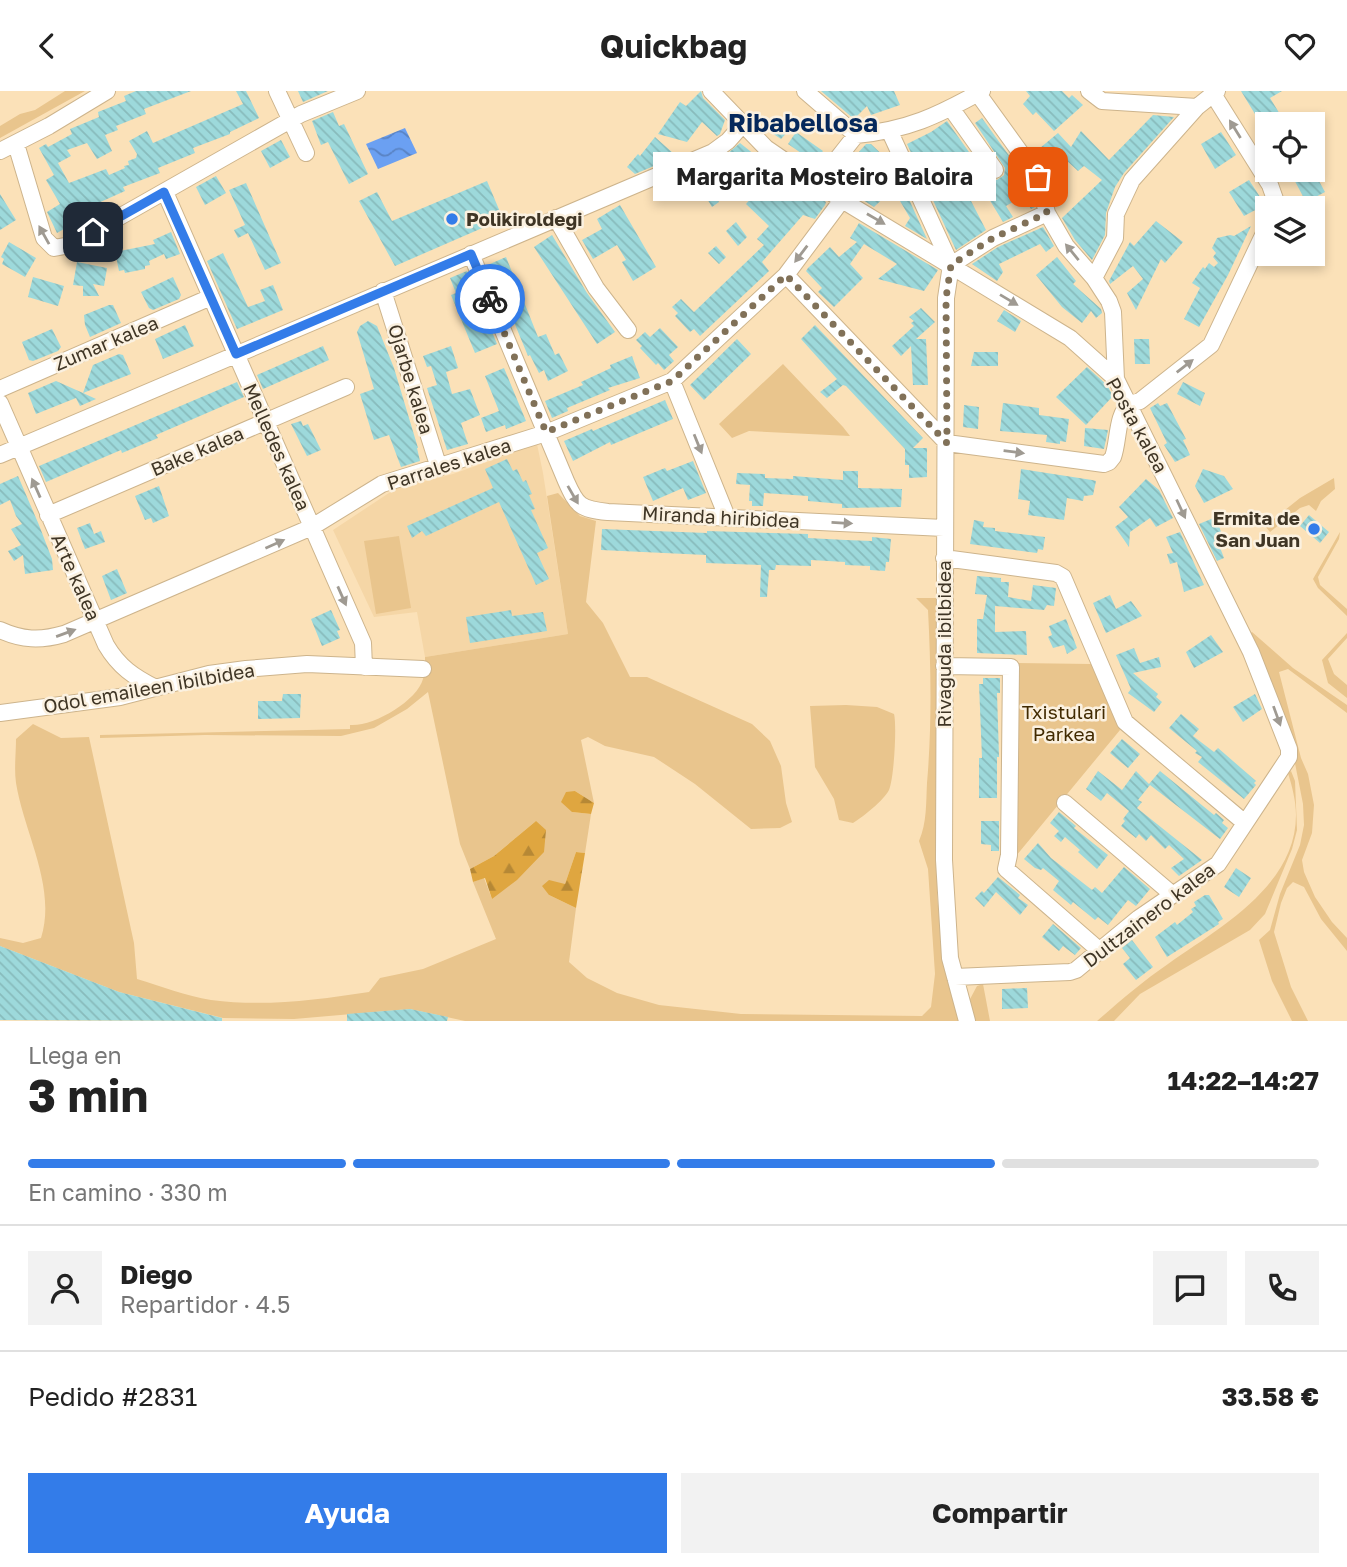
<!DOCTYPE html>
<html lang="es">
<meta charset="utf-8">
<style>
body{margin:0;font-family:"Golos Text",sans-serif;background:#f2f2f2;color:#222;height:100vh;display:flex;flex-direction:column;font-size:26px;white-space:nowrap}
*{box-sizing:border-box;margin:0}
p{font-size:23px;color:#767676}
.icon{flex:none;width:38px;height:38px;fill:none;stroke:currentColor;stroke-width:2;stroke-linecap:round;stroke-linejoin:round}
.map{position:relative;height:930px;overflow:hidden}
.details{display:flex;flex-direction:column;background:#fff;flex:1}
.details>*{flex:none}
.fabs{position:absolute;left:1255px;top:21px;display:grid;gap:14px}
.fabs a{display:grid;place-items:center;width:70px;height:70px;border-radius:0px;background:#fff;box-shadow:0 4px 10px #0003;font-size:35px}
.pin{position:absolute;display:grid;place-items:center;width:60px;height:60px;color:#fff;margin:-30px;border-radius:14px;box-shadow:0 4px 10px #0006}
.courier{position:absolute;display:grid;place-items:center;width:70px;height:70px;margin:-35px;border:5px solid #337ce9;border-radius:50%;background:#fff;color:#222;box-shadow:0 2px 9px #0007}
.bubble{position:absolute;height:49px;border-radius:0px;background:#fff;box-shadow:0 4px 10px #0003;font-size:23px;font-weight:700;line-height:49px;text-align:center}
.head em{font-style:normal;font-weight:700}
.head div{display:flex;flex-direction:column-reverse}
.head{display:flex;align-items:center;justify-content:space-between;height:119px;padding:0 28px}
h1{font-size:46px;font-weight:700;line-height:52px}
.bar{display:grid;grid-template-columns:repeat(4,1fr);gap:10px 7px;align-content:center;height:84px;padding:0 28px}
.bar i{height:9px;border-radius:5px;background:#e0e0e0}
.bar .current{background:#337ce9}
.bar p{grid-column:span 4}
.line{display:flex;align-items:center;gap:18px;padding:0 28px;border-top:2px solid #e0e0e0}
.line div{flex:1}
.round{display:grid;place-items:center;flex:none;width:74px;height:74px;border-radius:0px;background:#f2f2f2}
.primary-button{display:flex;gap:14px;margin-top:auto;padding:14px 28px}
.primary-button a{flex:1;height:80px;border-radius:0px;background:#337ce9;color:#fff;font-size:28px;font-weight:700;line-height:80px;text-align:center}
.primary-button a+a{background:#f2f2f2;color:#222}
header{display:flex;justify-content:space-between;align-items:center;height:91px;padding:0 28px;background:#fff;font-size:32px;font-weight:700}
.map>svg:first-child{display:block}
</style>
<header><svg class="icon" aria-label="back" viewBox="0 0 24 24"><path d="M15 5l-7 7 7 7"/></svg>Quickbag<svg class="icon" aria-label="heart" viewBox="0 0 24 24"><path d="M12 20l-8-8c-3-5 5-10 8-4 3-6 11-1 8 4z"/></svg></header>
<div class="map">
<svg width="1347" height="930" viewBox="0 0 1347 930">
<defs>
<pattern id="forest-firs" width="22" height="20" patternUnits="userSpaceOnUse" patternTransform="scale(1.75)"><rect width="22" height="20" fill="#dfa640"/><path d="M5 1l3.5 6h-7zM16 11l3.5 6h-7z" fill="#b68835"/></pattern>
<pattern id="water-waves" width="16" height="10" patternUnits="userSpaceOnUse" patternTransform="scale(1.75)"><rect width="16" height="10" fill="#6ba0f2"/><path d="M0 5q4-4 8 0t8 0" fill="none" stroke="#5983c4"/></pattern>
<pattern id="building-back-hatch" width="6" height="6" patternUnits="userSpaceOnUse" patternTransform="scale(1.75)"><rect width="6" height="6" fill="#9dd9db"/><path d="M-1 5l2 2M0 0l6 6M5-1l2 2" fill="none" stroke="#88bbbc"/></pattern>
</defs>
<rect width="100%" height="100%" fill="#fbe1b8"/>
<path fill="#f5d6a6" d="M537 353 543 382 568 543 425 566 417 521 374 526 333 439 395 398 453 383Z"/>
<path fill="#e9c58d" d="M65 0H85L0 47V35L20 23 35 19Z
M783 273 843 336 850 345 749 340 732 347 719 333Z
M1334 387 1335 398 1321 410 1316 420 1309 414 1300 417 1270 441 1265 435 1300 407Z
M558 402 580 425 596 430 586 511 603 532 630 586H647L752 633 770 650 781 675 786 712 792 731 780 737 751 738 695 693 654 666 605 655 588 646 581 649 594 712 575 700 572 721 591 723 585 762 576 761 565 793 549 804 576 817 569 871 587 887 617 902 659 914 741 923 922 925 931 916 935 883 928 778 919 750C927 732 926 711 927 692 932 634 931 577 928 519L916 507H940L937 804 942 859 960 930H465L410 918 294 928 223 927 119 901 0 855V847L23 852 41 847C57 796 24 742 16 692 14 678 16 662 16 648L33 633 61 647 89 646 134 852 137 888C161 895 186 905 211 909 264 916 317 909 369 901L380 887 423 878 496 848 473 791 484 787 492 808 536 730 494 765 470 778 460 753 428 601 407 618 374 637 341 645 205 644 100 647V644L350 638V634C373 636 417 610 423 588 425 581 425 572 425 566L568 543 547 405Z
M1340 441 1339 448 1318 486 1320 494 1347 518V525L1318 497 1313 488Z
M399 445 411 517 376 523 364 450Z
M1252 541 1293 577 1347 614V622L1288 578 1279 581 1301 667 1308 683 1314 714 1312 742 1302 769 1304 781 1315 806 1332 831 1347 847V860L1321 828 1304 796 1293 791 1287 797 1281 812 1274 841 1291 896 1308 930H1292L1272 890 1259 849 1270 839 1280 803 1300 754 1304 734 1303 713 1292 657 1247 545Z
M1347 542V547L1328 568 1334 583 1347 594V607L1328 592 1322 569Z
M1017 572 1091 573 1120 639 1016 765Z
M846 614 877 616 894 623C897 634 894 688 889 699 884 709 863 726 853 732L839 729 834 708 815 676 810 615Z
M1291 680 1295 690 1297 739 1292 758 1265 823 1250 839 1140 903 1114 930H1097C1120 910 1143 890 1168 873 1219 837 1296 795 1296 724 1296 710 1292 695 1288 682Z
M983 893 990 930H975L969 910 977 895Z"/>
<path fill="url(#forest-firs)" d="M575 700 594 712 591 723 572 721 561 711 566 701Z
M536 730 546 739 544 761 517 789 492 808 485 787 473 791 470 778 494 765Z
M576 761 585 762 576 817 549 804 542 795 549 789 565 793Z"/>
<path fill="url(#water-waves)" d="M405 37 417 62 378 78 366 53Z"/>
<path fill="url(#building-back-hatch)" d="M136 0H191L144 18 146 23 116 35 118 39 105 44 112 60 97 68 87 52 67 59 71 65 58 72 69 92 106 78 109 84 125 77 124 75 129 74 128 70 136 67 137 63 129 50 147 40 153 52 243 13 236 0H246L259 27 230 41V43L193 57 195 62 158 77 160 82 123 96 125 100 87 117 90 123 57 142 47 121 60 113 46 89 54 84 39 57 46 53 48 56 72 43 70 38 99 26 98 21 126 10 124 5Z
M298 0H328L303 11Z
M701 0 703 7 725 29 720 43 717 45 702 31 687 51 658 43 680 11 686 15Z
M821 0H894L900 14 871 24 867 15 854 28Z
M1026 0H1062L1069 7 1072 4 1083 14 1054 40 1036 21 1033 24 1023 13 1030 5Z
M1241 0H1282L1270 7 1286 33H1261Z
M333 21 339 35 344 33 368 83 349 93 328 51 321 54 312 30Z
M1153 24 1174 26 1124 82 1115 96 1106 122 1105 144 1092 169 1075 149 1062 127 1102 89 1084 75 1078 80 1065 68 1056 75 1040 57 1058 42 1071 56 1081 40 1109 69Z
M982 27 1028 91 1035 116 1031 118 1023 105 1006 115 1013 126 1003 131 966 70 954 77 986 139 956 159 907 53 931 41 947 30 986 85 997 89 1004 84 1005 77 975 32Z
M781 30 791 37 781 48 772 42Z
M796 41 823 60 814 71 788 53Z
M1221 41 1236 64 1215 78 1201 53Z
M655 46 674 63 668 69 635 83 627 76 638 63 640 65Z
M281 49 290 66 270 77 261 60Z
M740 52 760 68 742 86 721 68Z
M866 53H871L892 73 888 77 902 93 927 148 905 135 910 127 893 98 874 116 833 90Z
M718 71 728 92 712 101 719 111 712 116 700 96 685 103 678 87 709 74 706 83Z
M770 78 783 87 781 90 806 97 826 111 825 114 815 128 803 124 762 171 769 180 750 198 700 245 694 238 690 241 675 225 678 222 672 216 681 208 694 221 764 154 757 148 769 135 746 113 764 92 761 90Z
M1289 79H1313L1325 101 1306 111Z
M216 85 226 102 205 114 196 96Z
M1249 89 1264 112 1262 113 1263 115 1244 125 1229 101Z
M487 90 503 128 395 175 359 110 377 101 392 130Z
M246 92 281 172 265 179 248 142 238 147 234 139 245 134 229 99Z
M0 103 16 129 0 139Z
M620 114 656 176 633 190 622 171 626 169 617 154 593 168 582 149 602 138 597 128Z
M1156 130 1183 151 1165 172 1161 168 1136 219 1127 202 1143 188 1133 175 1110 193 1109 190 1130 151 1134 155Z
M736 131 747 146 738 155 726 140Z
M859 132 938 179 924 200 878 188 897 173 864 153 850 173 863 187 834 216 818 201 822 197 806 180 808 177 830 156 839 166 857 151 850 147Z
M1251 135 1228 184 1199 236 1184 228 1200 197 1192 192 1203 176 1205 178 1209 172 1214 176 1218 172 1213 166 1216 162 1212 157 1217 147 1230 144 1234 145Z
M1043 136 1054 155 1046 161 1040 153 999 173 1003 181 997 190 972 173 998 156Z
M171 141 180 163 166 168 164 163 149 170 150 174 145 175V178L125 182 124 179 119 180 115 161 155 153 153 149Z
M552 144 587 202 615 241 597 253 534 156Z
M9 151 36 167 25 186 2 173 4 168 1 166Z
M716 155 726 166 719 173 708 162Z
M223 162 248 216 265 210 260 199 273 194 283 219 237 238 207 170Z
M506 166 538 246 546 243 555 264 559 262 568 280 548 290 544 279 539 282 530 264 528 265 490 173Z
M1057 166 1076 190 1073 193 1101 218 1102 222 1096 227 1091 220 1082 232 1062 216 1036 184Z
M77 171 107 177 104 195 93 193 99 205H83V195L73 194Z
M467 180 497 253 475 262 451 204 456 202 450 187Z
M33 186 64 195 58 215 28 206Z
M173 186 181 204 179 208 153 219 149 217 141 201Z
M109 214H113L121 232 90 246 85 234 84 224Z
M921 217 935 231 916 248H926L928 294H913L911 255 901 265 892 255 914 235 911 232 914 230 909 226Z
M1004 219 1021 230 1015 241 997 230Z
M368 230 377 235 394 277 418 357H417L420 370 401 376 389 344 374 349 360 303 374 298 357 241 360 235Z
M185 234 194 255 163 268 155 248Z
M815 234 923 347 913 357H927V386L909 387V374H905V358L846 295 843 294 827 307 820 301 837 288 801 248Z
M660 237 678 256 669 264 674 270 664 279 658 272 656 274 640 257 642 255 636 249 645 241 650 246Z
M52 238 61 256 58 260 33 270 29 269 22 251Z
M737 248 751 263 704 309 690 294Z
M1134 248H1149L1150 273H1135Z
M323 255 329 269 263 298 257 284Z
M451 255 458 277 446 281 452 303 470 298 480 324 461 332 468 353 447 359 427 297 437 294 431 275 427 276 423 265Z
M974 261H998V275H971Z
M119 263 123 264 131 283 83 302 96 308 80 315 76 307 36 323 28 302 56 290 83 302 93 274Z
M632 265 640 287 608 297 610 299 567 317 568 320 552 327 545 310 583 294 581 291 611 277 610 274Z
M1087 276 1107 294 1113 305 1086 334 1056 306Z
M504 277 526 330 506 338 505 334 486 341 481 327 499 320 485 285Z
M237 291 244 306 156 344 158 347 122 362 121 359 46 391 39 375Z
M1183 291 1205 302 1200 315 1177 303Z
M665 309 673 328 611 354 610 351 573 370 564 350 592 338 593 340Z
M1003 312 1039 317V324L1069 328 1066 351 1060 350V353L1046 351 1047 344 1000 340Z
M1158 312 1160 315 1167 312 1186 348 1183 349 1190 364 1175 371 1164 354 1167 352 1150 317Z
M964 314 979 316 978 338 963 336Z
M301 330 303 335 308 333 321 359 307 365 291 333Z
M1085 337 1108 339 1104 358 1084 355Z
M507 368 513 380 517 378 523 391 526 389 532 403 529 404 535 418 531 419 548 457 537 462 549 488 536 494 499 411 426 445 422 440 412 447 407 435 493 397 485 378Z
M693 370 706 402 688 409 683 397 653 410 643 386 665 377 667 380Z
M1021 378 1092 389 1096 390 1093 404 1084 405 1083 410 1067 407 1064 429 1028 424 1030 410 1018 408Z
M1203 378 1224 385 1233 398 1204 412 1195 395Z
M843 380H858V397L902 398 901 416 842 417V413L808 410V405L764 402 763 415H752V410H749L750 394 736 393 737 382 765 383V387L793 388V385L843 389Z
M18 385 39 434 52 468 53 479 25 483 23 464 14 470 8 460 21 454 11 438 22 433 16 425 10 409 0 414V393Z
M1146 388 1159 399 1173 427 1156 436 1150 427 1130 441 1129 456 1115 436 1128 426 1119 416Z
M159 395 169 425 153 432 151 427 145 429 135 405Z
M1309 424 1329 441 1320 452 1300 435Z
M1216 426 1222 444 1216 446 1224 467 1217 470 1199 433Z
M974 429 984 431 983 436 995 437V440L1045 446 1043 459 1038 458 1037 462 970 453Z
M90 432 94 443 101 440 105 451 85 458 77 437Z
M602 438 707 442V440L808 443V447L846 449 872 450V446L891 448 889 471H886L885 480 870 479V475L845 474V471L811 469V475L776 474 775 479H769L767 506H760L761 474 706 472V464L601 459Z
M1180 441 1204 494 1184 501 1177 471 1170 473 1167 463 1173 462 1166 446Z
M117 478 127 502 111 509 102 485Z
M977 485 1001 487V491H1009L1008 506 1031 510 1033 494 1056 497 1054 515 1047 514 1044 519 995 515V541L1026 540 1027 564 977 562V528H983L987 504 975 503Z
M1110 504 1116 518 1131 510 1142 525 1106 542 1093 512Z
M331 519 340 539 337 540 340 547 322 555 311 528Z
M511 519 512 525 543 521 547 540 470 552 466 526Z
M1066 528 1077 557 1067 563 1064 554 1053 557 1048 546 1052 544 1049 535Z
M1211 544 1223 561 1194 577 1186 561Z
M1134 557 1140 572 1159 566 1161 576 1133 582 1158 603 1156 606 1162 611 1154 621 1128 602 1131 598 1116 564Z
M983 587H1000V602H997L999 666H997V707H979V667H982L979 593H983Z
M283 603H301L300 627 258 628V610H282Z
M1255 603 1262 618 1243 631 1233 616Z
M1181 623 1199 638 1193 645 1214 661 1218 657 1256 690 1254 692 1256 694 1244 708 1198 671 1202 666 1195 662 1197 660 1169 637Z
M1122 648 1140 663 1128 677 1110 662Z
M1098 680 1122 699 1136 680 1149 693 1160 680 1214 724 1216 722 1224 729 1222 732 1228 737 1220 748 1150 694 1138 709 1142 711 1137 717 1202 769 1179 785 1171 777 1184 768 1169 754 1165 758 1151 744 1146 750 1139 743 1136 747 1121 735 1125 730 1123 728 1129 720 1107 702 1101 710 1086 698Z
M1059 721 1076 735 1074 737 1108 764 1097 778 1078 761 1080 759 1065 746 1061 751 1054 745 1059 740 1050 732Z
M981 730H999V760H991V754L981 753Z
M1038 752 1051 767 1092 799 1095 796 1102 802 1124 776 1150 798 1136 815 1128 809 1108 834 1098 826 1095 829 1073 811 1071 814 1053 799 1059 790 1043 777 1041 779 1035 777 1024 768Z
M1236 777 1251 787 1239 806 1224 796Z
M998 786 1020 804 1018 807 1028 814 1020 824 996 801 984 816 975 807 982 800 984 802Z
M1205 804H1209L1223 828 1218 831 1219 833 1167 866 1155 846 1175 831 1177 834 1193 821 1191 818 1196 815 1194 811Z
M1053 833 1081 857 1075 864 1063 855 1059 860 1042 846Z
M1132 849 1153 876 1136 889 1123 873 1130 867 1122 857Z
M0 855 119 901 222 927V930L0 929Z
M1027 897 1028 917 1002 918V898Z
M410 918 448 926 447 930H347V923Z"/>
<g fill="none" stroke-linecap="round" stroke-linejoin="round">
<g stroke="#cdb48c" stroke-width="18">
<path id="minor" d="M277 0 306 62
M711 0 766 57 842 109 1070 247 1116 288 1251 561 1289 658V666L1218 773 1139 827 1076 879 1070 881 955 886
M805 0 856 44
M976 0 1038 86 1047 122 1066 155 1094 187 1109 210 1113 221 1116 288
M1089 0 1102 10 1197 16 1217 0
M1213 3 1270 94 1276 111 1274 117
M951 17 995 79
M890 41 951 174
M856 44C908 39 937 25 982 0
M16 53 44 147 54 157 70 154 301 23 357 0
M0 60 49 35 107 0
M819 91 856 44
M165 101 363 552 364 576
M556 127 596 197 628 239
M471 163 566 390C577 415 580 418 608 421L944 437
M951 174 946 207 944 769 950 867 967 930
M951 174 993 147 1047 122
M786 184 947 352 1104 373 1109 371 1113 366C1119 350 1116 323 1130 313
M1094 187 1115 147 1116 123 1132 89 1197 16
M383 200 439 377
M672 290 727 426
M0 298 211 206
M0 312 106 554C119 576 134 586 156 597
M1130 313 1140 310 1211 254 1267 136
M0 364 713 61 728 50 743 33
M48 424 346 296
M944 467 1056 482 1063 486 1125 631 1245 732
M0 539C22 549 40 550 64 543L312 436 382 393 546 342 672 290 786 184 842 109
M944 575 1011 576 1009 764 1006 778 1099 859
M0 622 120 606 209 583 246 578 307 573 423 578
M1065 712 1173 804"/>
</g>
<use href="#minor" stroke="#fff" stroke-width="16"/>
</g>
<defs><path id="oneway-solid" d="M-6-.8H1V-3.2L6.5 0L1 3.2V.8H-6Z" transform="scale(1.75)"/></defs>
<g fill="#9f9a92">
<use href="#oneway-solid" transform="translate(1235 38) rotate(-122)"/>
<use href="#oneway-solid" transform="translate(876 128) rotate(30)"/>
<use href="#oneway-solid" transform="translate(44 144) rotate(-119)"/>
<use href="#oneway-solid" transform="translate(1072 161) rotate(-129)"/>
<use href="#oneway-solid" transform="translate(801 163) rotate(127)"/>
<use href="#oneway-solid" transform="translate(1009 209) rotate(31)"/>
<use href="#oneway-solid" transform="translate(1185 275) rotate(-38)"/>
<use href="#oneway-solid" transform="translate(698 353) rotate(68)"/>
<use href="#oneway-solid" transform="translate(1014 361) rotate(7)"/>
<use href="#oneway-solid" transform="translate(36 397) rotate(-114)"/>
<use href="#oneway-solid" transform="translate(573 404) rotate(60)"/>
<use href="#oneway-solid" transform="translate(1181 418) rotate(65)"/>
<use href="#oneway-solid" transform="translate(842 432) rotate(3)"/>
<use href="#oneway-solid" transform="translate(275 453) rotate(-24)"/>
<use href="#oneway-solid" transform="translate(342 505) rotate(66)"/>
<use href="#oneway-solid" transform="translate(66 542) rotate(-20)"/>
<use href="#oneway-solid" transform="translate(1277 625) rotate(70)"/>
</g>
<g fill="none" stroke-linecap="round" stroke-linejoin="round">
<path stroke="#817158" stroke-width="7" stroke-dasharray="0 12.6" d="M490 208 546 341 672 290 786 184 947 352 946 207 951 174 993 147 1047 122 1038 86"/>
<path stroke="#337ce9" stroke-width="9" d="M93 141 164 101 236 263 471 163 490 208"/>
</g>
<g fill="#337ce9" stroke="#fbf1e0" stroke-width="2.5">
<circle cx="452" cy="128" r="7"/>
<circle cx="1314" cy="438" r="7"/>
</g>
<g text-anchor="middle" stroke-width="5" stroke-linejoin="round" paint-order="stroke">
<g font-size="19" font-weight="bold" fill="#3f3525" stroke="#fbf1e0" text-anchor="start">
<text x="466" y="135">Polikiroldegi</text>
<text x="1300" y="434" text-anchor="end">Ermita de<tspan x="1300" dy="22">San Juan</tspan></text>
</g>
<g font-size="19" fill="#3f3525" stroke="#fbf1e0">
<text transform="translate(106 252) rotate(-23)" y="7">Zumar kalea</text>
<text transform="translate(411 288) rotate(73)" y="7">Ojarbe kalea</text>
<text transform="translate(1137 334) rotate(61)" y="7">Posta kalea</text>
<text transform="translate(277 356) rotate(66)" y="7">Melledes kalea</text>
<text transform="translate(197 360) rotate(-23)" y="7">Bake kalea</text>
<text transform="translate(449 373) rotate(-18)" y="7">Parrales kalea</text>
<text transform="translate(721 426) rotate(3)" y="7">Miranda hiribidea</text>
<text transform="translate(76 486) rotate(66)" y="7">Arte kalea</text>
<text transform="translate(944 553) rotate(-90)" y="7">Rivaguda ibilbidea</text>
<text transform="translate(149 597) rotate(-10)" y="7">Odol emaileen ibilbidea</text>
<text transform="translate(1149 824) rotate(-37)" y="7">Dultzainero kalea</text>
</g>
<g font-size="19" fill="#412a00" stroke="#fbf1e0">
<text x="1064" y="628">Txistulari<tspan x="1064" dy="22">Parkea</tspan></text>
</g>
<g font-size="26" font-weight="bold" fill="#05285b" stroke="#fbf1e0">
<text x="803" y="41">Ribabellosa</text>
</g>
</g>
</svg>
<div class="fabs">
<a><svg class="icon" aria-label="locate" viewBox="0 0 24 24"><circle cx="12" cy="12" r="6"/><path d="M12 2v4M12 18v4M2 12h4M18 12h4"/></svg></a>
<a><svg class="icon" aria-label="layers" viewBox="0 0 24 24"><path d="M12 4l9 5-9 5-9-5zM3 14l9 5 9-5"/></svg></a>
</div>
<div class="pin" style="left:1038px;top:86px;background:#ea580c"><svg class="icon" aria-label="bag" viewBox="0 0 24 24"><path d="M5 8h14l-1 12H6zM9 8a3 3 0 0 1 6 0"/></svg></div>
<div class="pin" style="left:93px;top:141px;background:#1f2937"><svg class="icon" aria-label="home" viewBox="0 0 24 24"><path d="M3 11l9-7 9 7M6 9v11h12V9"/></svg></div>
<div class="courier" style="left:490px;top:208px"><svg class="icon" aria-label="bike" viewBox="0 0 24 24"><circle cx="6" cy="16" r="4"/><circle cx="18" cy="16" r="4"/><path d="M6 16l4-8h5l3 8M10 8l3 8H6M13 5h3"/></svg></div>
<div class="bubble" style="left:653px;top:61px;width:343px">Margarita Mosteiro Baloira</div>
</div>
<section class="details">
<div class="head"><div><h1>3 min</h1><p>Llega en</p></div><em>14:22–14:27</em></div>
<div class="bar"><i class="current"></i><i class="current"></i><i class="current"></i><i></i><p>En camino · 330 m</p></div>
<div class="line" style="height:126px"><a class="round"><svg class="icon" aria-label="person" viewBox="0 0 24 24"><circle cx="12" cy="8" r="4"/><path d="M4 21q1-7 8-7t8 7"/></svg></a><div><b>Diego</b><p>Repartidor · 4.5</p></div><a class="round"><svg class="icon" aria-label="chat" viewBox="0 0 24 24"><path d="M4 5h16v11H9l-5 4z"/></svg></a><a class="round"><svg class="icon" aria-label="phone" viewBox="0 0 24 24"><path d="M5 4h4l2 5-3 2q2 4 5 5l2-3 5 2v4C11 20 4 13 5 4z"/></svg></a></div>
<div class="line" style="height:91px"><div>Pedido #2831</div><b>33.58 €</b></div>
<div class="primary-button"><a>Ayuda</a><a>Compartir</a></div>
</section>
